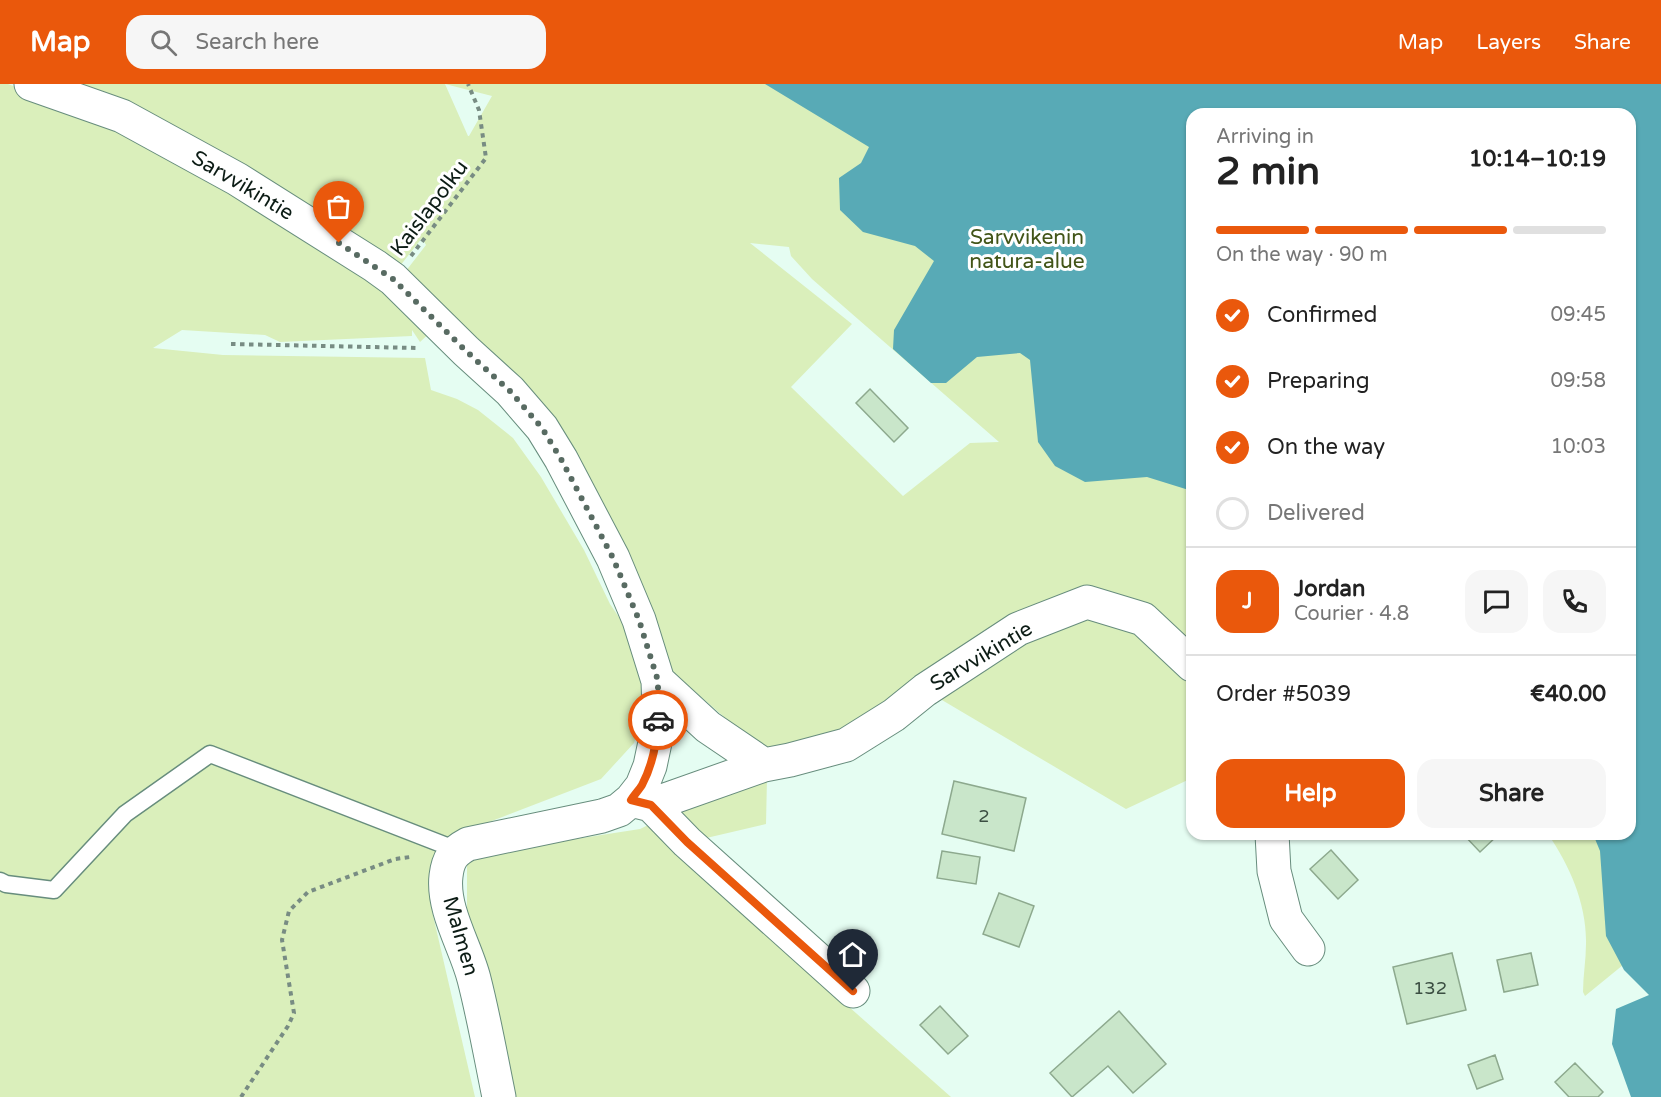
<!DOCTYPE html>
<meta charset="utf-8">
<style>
body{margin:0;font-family:"Varela Round",sans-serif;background:#f6f6f6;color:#222;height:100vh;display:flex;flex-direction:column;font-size:22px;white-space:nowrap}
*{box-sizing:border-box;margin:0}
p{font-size:20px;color:#767676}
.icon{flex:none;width:33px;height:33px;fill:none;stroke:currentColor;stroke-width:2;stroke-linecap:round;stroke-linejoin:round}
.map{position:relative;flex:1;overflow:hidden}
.side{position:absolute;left:1186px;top:24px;width:450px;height:732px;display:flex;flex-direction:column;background:#fff;border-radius:18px;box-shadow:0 2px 4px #0004}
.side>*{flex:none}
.pin{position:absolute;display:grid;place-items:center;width:51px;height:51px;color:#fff;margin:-62px -26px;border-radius:50% 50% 50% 0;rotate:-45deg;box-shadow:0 0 6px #0007}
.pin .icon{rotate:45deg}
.courier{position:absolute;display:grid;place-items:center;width:60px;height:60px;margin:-30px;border:4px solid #ea580c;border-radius:50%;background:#fff;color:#222;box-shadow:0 2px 8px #0007}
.head em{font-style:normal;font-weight:700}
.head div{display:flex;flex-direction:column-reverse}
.head{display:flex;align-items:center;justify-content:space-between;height:102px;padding:0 30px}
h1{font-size:39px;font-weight:700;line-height:45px}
.bar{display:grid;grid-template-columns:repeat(4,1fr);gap:9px 6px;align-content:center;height:72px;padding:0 30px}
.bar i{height:8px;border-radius:4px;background:#e0e0e0}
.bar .on{background:#ea580c}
.bar p{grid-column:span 4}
.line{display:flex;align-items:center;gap:15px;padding:0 30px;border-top:2px solid #e0e0e0}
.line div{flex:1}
.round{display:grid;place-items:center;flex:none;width:63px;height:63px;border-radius:18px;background:#f6f6f6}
ol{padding:0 30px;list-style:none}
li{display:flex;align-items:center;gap:18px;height:66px}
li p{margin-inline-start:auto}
li .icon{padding:6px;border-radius:50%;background:#ea580c;color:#fff;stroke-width:4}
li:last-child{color:#767676}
li i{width:33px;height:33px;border:3px solid #e0e0e0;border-radius:50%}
.action{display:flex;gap:12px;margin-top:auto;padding:12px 30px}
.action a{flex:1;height:69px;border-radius:18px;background:#ea580c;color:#fff;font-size:24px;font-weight:700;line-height:69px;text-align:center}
.action a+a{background:#f6f6f6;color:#222}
header{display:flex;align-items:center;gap:36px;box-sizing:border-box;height:84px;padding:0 30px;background:#ea580c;color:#fff}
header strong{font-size:28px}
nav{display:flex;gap:33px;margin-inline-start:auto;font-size:21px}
.search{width:420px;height:54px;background:#f6f6f6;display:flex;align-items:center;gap:15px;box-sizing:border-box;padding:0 21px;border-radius:18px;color:#767676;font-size:22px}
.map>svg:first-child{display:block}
</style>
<header>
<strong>Map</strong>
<div class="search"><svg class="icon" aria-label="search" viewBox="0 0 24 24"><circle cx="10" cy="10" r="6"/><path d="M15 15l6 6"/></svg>Search here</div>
<nav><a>Map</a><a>Layers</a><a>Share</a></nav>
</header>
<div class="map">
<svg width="1661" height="1013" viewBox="0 0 1661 1013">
<rect width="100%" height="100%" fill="#e5fdf2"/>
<path fill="#daefbb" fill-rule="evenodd" d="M0 0H8L141 50 363 184 434 245 420 258 412 246V252L280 258 265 251 182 246 153 264 223 271 425 274 431 306 457 315 478 326 513 354 541 393 584 466 610 520 627 545 648 614 634 659 601 695 445 755 432 827 475 1013H0Z
M65 0H1458L1192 30V694L1126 725 925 606 789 671 754 659 692 605 671 594 600 422 402 192 426 161 422 154 396 187ZM445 0 492 12 469 52H468ZM750 159 789 163 791 172 812 195 999 358 970 359 903 412 791 303 852 240Z
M1630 249 1661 271 1650 859 1585 912 1583 908C1583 892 1586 876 1586 860 1587 821 1570 782 1548 750H1630Z
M767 694 766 740 668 763 951 1013H506L467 825V772L640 745 741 696Z"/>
<path fill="#58aab6" d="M765 0H1661V1013H1631L1612 960 1616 925 1649 911 1624 886 1606 852 1600 767 1593 750H1630V30H1192V407L1147 393 1085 398 1055 382 1038 358 1030 276 1020 269 977 273 946 299H931L893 265 894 246 934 177 915 162 863 148 840 126 839 94 861 79 869 63Z"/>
<path fill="#c9e6ca" stroke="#8da98e" stroke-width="1.5" d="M870 305 908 344 894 358 856 319Z
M954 697 1026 714 1014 767 942 750Z
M1463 750H1499L1480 768Z
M1331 766 1358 796 1338 815 1310 785Z
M942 767 980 773 976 800 937 794Z
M999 809 1034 822 1019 863 983 850Z
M1452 869 1466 926 1407 940 1393 883Z
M1531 869 1538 901 1504 908 1497 876Z
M940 922 968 952 948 970 920 941Z
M1119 927 1166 980 1133 1009 1108 982 1072 1013 1050 989Z
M1495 971 1503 995 1477 1005 1468 981Z
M1575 979 1603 1008 1598 1013H1569L1555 998Z"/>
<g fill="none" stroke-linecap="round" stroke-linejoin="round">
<g stroke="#678d7d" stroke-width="19">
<path id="service" d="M0 797 6 800 54 806 125 730 210 670 457 766"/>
</g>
<g stroke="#678d7d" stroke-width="35">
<path id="minor" d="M31 0 122 32 237 95 375 182 393 195 466 267 510 307 542 344 561 375 613 474 639 536 658 597 659 626 657 649 650 682 642 702 631 716 619 726 602 732 468 760C453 768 448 775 446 792 442 826 466 863 474 895 484 934 491 974 499 1013
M658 597 708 643 764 681
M631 716 651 721 764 681 790 676 846 661 894 631 925 606 1018 545 1087 518 1143 535 1192 581
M651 721 687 758 853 907
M1272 750 1274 787 1286 835 1308 865"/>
</g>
<path stroke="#788c83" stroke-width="4" stroke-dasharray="4.5 4.5" stroke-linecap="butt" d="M411 172 486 74 479 26 468 0
M231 260 417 264
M241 1013 288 942 294 929 282 856 289 827 308 808 395 775 410 773"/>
<use href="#service" stroke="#fff" stroke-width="16"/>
<use href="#minor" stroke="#fff" stroke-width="33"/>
</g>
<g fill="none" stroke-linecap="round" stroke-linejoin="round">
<path stroke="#586b62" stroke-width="6" stroke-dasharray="0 10.8" d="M339 159 393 195 466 267 510 307 542 344 561 375 613 474 639 536 658 597V636"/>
<path stroke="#ea580c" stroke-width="8" d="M658 636C657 657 652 682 642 701 639 706 634 711 631 716L651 721 687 758 853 907"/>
</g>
<g text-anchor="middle" stroke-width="6" stroke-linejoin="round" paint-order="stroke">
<g font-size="18" fill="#3b4e42">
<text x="984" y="738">2</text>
<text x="1430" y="910">132</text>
</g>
<g font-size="21" fill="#0c1c15" stroke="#fff">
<text transform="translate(243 101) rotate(31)" y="7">Sarvvikintie</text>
<text transform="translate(429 124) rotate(-53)" y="7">Kaislapolku</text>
<text transform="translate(981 572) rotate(-31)" y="7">Sarvvikintie</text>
<text transform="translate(461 852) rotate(74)" y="7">Malmen</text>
</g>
<g font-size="21" fill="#425518" stroke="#fff">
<text x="1027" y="160">Sarvvikenin<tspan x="1027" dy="24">natura-alue</tspan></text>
</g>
</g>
</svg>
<div class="pin" style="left:339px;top:159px;background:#ea580c"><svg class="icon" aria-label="bag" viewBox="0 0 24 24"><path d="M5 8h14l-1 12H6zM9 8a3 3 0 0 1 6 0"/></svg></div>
<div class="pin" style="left:853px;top:907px;background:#1f2937"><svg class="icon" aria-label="home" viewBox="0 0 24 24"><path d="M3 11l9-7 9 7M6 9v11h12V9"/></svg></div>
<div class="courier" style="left:658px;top:636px"><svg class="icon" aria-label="car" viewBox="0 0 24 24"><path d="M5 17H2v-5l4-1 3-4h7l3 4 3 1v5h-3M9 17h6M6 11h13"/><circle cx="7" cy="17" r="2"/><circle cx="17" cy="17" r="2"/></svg></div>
<section class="side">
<div class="head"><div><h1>2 min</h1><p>Arriving in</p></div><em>10:14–10:19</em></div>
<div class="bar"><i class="on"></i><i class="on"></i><i class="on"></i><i></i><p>On the way · 90 m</p></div>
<ol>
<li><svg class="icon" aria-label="check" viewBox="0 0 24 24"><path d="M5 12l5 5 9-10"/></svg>Confirmed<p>09:45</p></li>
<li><svg class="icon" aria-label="check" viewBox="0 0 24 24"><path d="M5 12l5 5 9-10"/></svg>Preparing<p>09:58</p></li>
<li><svg class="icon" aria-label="check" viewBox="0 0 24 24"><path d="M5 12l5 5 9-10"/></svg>On the way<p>10:03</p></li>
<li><i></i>Delivered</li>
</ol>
<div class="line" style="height:108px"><b class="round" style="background:#ea580c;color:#fff">J</b><div><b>Jordan</b><p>Courier · 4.8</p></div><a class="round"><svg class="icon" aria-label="chat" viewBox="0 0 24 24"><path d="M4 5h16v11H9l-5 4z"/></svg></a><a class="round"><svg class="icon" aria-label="phone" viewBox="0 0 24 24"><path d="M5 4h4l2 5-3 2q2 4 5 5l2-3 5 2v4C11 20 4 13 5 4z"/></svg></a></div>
<div class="line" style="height:78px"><div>Order #5039</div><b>€40.00</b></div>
<div class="action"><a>Help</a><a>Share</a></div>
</section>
</div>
